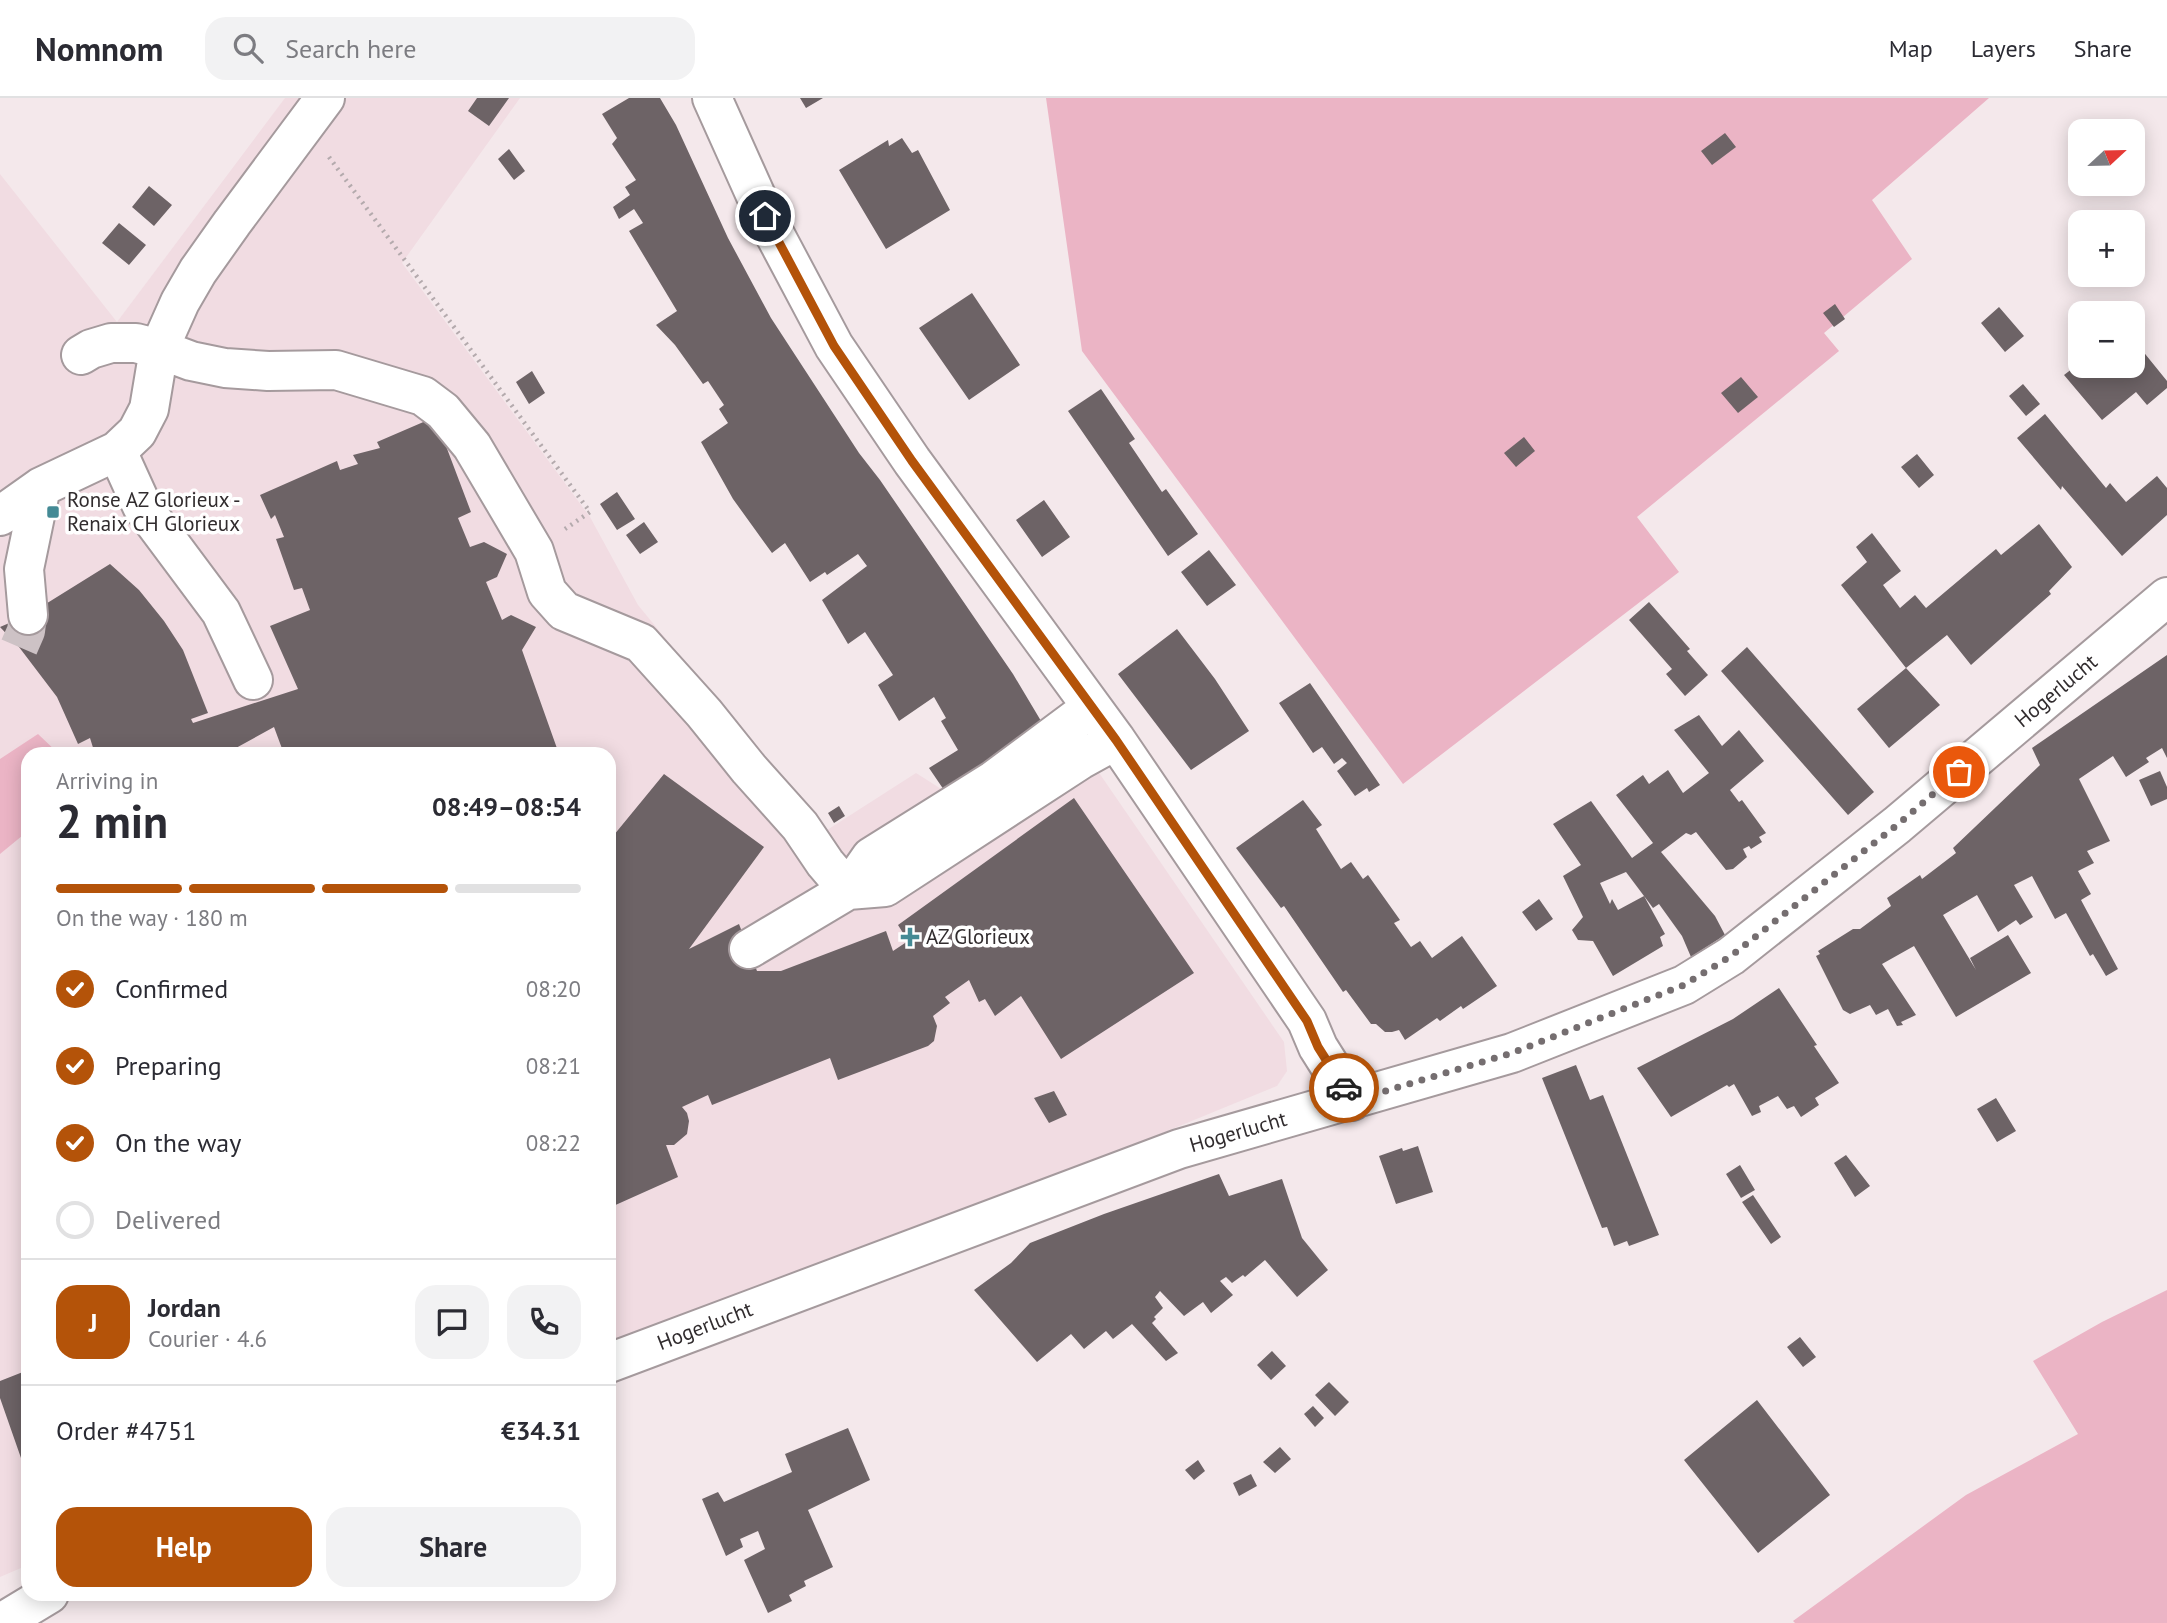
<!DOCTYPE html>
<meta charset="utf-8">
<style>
body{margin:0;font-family:"PT Sans",sans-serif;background:#f2f2f3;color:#2b2b33;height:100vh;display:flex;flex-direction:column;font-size:26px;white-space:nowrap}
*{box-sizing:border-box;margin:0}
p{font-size:23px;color:#7c7c81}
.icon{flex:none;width:38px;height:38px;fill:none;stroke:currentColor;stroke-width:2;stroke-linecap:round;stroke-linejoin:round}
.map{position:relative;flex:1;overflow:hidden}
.sheet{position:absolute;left:21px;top:649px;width:595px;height:854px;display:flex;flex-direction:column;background:#fff;border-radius:21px;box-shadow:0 4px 18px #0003}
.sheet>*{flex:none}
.needle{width:46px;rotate:68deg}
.fabs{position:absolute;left:2068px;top:21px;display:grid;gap:14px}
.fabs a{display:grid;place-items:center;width:77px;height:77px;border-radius:14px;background:#fff;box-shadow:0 4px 18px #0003;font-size:35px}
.pin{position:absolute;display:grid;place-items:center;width:60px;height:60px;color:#fff;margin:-30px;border:4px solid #fff;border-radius:50%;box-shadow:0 2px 7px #0007}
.courier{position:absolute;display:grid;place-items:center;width:70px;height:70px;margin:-35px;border:5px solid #b45309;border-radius:50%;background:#fff;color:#222;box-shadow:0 2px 9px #0007}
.overview em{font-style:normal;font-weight:600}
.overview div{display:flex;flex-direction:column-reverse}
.overview{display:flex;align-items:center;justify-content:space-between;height:119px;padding:0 35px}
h1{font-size:46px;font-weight:600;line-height:52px}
.bar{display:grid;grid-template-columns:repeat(4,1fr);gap:10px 7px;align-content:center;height:84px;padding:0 35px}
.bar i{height:9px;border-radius:5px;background:#e1e1e2}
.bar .current{background:#b45309}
.bar p{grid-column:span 4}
.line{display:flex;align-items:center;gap:18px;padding:0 35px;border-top:2px solid #e1e1e2}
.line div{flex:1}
.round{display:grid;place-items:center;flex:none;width:74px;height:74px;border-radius:21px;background:#f2f2f3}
ol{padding:0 35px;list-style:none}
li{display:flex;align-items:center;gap:21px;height:77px}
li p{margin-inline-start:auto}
li .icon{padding:7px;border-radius:50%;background:#b45309;color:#fff;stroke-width:4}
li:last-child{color:#7c7c81}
li i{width:38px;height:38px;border:4px solid #e1e1e2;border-radius:50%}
.primary-button{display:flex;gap:14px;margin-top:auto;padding:14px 35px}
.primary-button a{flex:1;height:80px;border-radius:21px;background:#b45309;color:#fff;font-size:28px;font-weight:600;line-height:80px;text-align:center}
.primary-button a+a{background:#f2f2f3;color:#2b2b33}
header{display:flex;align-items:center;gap:42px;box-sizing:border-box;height:98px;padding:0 35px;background:#fff;border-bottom:2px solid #e1e1e2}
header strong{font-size:33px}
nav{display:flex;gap:38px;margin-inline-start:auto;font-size:24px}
.search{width:490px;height:63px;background:#f2f2f3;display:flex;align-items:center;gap:18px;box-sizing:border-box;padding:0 24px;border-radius:21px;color:#7c7c81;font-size:26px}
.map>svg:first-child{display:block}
</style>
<header>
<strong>Nomnom</strong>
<div class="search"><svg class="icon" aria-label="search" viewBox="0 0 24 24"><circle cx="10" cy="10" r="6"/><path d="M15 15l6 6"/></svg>Search here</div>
<nav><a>Map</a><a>Layers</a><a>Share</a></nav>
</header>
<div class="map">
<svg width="2167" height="1525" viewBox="0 0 2167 1525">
<rect width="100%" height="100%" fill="#f4e8eb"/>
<path fill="#f1dce2" d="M285 0H520L402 165 590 419 638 507 824 734 916 675 946 694 1060 618 1284 944 1287 973 1277 988 1077 1070 609 1247V656H28V1467L0 1479V76L117 224Z"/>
<path fill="#ebb4c5" d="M1046 0H1989L1872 102 1912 161 1824 235 1839 253 1637 419 1679 474 1403 686 1082 253Z
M38 636 59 656H28V733L0 756V661Z
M2167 1192V1525H1795L1793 1523 1966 1397 2078 1336 2033 1263 2102 1224Z"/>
<path fill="#6d6366" d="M477 0H509L489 28 468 13Z
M629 0H660L676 27 728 140 771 220 859 355 880 382 1013 576 1047 633 946 695 929 670 958 652 941 623 946 620 934 599 899 623 878 587 893 577 865 534 848 546 822 502 867 468 858 456 827 477 825 474 810 484 785 445 772 455 733 401 701 344 728 325 719 311 724 307 708 283 703 286 675 247 656 227 677 213 629 133 643 125 634 111 619 121 613 109 630 97 625 89 636 82 612 46 617 40 602 16Z
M800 0H823L806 10Z
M1725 35 1736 49 1712 67 1701 53Z
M902 40 912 55 918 52 950 112 886 151 839 72 888 42 889 48Z
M509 51 525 73 514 82 498 61Z
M149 88 172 107 154 128 132 109Z
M119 125 146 147 129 167 102 145Z
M972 195 1020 267 969 302 919 230Z
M1835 206 1845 221 1834 229 1823 215Z
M1999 209 2024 238 2005 254 1981 225Z
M2133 241 2167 283V290L2147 307 2136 294 2102 322 2064 277 2081 264V268H2133Z
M532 273 545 295 529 306 516 284Z
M1741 279 1758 299 1738 315 1721 295Z
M2023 286 2040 306 2026 318 2009 298Z
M1101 291 1135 341 1129 345 1162 394 1166 391 1198 436 1168 458 1068 313Z
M2045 316 2106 390 2110 385 2126 404 2157 378 2167 390V417L2122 458 2062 388 2061 392 2017 340Z
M435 319 471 414 458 420 470 449 484 444 507 456 497 479 486 484 502 522 511 517 536 529 522 552 559 656H284L274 629 225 656H95L90 640 78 646 57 599 19 549 0 529 28 517 110 466 139 492 164 523 183 552 208 615 191 621 193 625 298 591 270 528 310 512 302 490 294 492 276 441 284 439 275 417 271 421 260 397 337 363 340 372 358 366 353 357 380 350 377 344Z
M1524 339 1535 353 1516 369 1504 355Z
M1917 356 1934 377 1919 390 1901 369Z
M617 394 635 421 617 432 600 406Z
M1044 402 1070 439 1042 459 1016 422Z
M644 424 658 444 640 456 626 437Z
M2039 426 2072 469 2049 493 2051 496 1971 567 1947 537 1906 570 1841 487 1867 464 1856 449 1872 435 1901 473 1883 487 1900 510 1915 497 1926 510 1996 451 2001 457Z
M1209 452 1236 487 1207 508 1181 474Z
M1649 504 1690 551 1687 553 1708 577 1685 598 1666 576 1672 571 1629 522Z
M1177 531 1215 581 1249 633 1191 672 1118 576Z
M1747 549 1874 694 1848 717 1721 573Z
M2167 557V660L2162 650 2146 660 2149 664 2126 679 2113 658 2079 681 2110 743 2087 753 2094 765 2078 773 2091 796 2081 802 2118 871 2106 878 2093 856 2090 858 2066 815 2055 821 2032 778 2014 787 2033 819 2020 827 2016 822 1998 834 1977 797 1943 817 1976 872 1970 860 2008 837 2031 875 1956 919 1914 848 1882 866 1916 917 1901 924 1903 927 1897 928 1888 911 1876 917 1870 907 1850 916 1843 912 1816 858 1820 856 1818 853 1853 831H1860L1891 808 1887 800 1920 777 1922 781 1956 755 1953 750 2040 667 2032 650Z
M1906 570 1940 607 1889 650 1857 611Z
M1310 585 1380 687 1369 694 1367 690 1355 698 1337 673 1347 665 1342 660 1334 666 1322 649 1313 655 1279 605Z
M1699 617 1722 648 1739 632 1764 663 1730 692 1739 704 1742 702 1766 735 1759 739 1762 744 1751 751 1749 748 1743 751 1747 759 1733 771 1726 772 1696 734 1691 737 1686 735 1661 754 1715 818 1725 837 1691 859 1682 838 1659 806 1653 810 1626 774 1600 785 1610 806 1612 801 1618 812 1644 798 1665 836 1660 839 1663 848 1613 878 1593 843 1578 842 1572 832 1583 819 1563 778 1581 767 1553 726 1591 703 1632 760 1653 745 1616 697 1643 677 1649 686 1668 672 1683 695 1709 675 1674 632Z
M2160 673 2167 689V701L2151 708 2139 682Z
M664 676 764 749 689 851 739 826 757 873H781L886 833 893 853 908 843 898 827 1074 700 1194 875 1061 961 1021 898 995 918 985 901 979 904 969 882 945 899 950 905 933 918 937 928 934 943 928 948 838 982 830 960 712 1007 708 997 682 1009 687 1015 689 1023 687 1036 674 1047H666L678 1079 611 1109 609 1107V743Z
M1303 702 1322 727 1316 731 1341 771 1351 764 1363 781 1368 777 1400 822 1394 825 1411 849 1420 843 1432 860 1462 838 1497 888 1463 911 1461 908 1440 923 1437 920 1405 942 1399 932 1392 934H1385L1376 926H1371L1346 892 1343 894 1284 808 1281 810 1236 750Z
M839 708 845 718 834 725 828 715Z
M1539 801 1553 821 1536 833 1522 814Z
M1779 890 1817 947 1814 948 1839 985 1815 1000 1819 1007 1801 1019 1794 1008 1787 1011 1778 998 1759 1008 1761 1014 1752 1018 1734 986 1729 989 1727 987 1671 1019 1637 970 1733 921Z
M1576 967 1590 1002 1603 997 1659 1137 1629 1148 1627 1143 1614 1148 1607 1129 1602 1130 1542 980Z
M1054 993 1067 1017 1049 1025 1034 1000Z
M1996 1000 2016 1033 1997 1044 1977 1011Z
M1418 1048 1433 1094 1396 1106 1379 1058 1402 1050 1403 1053Z
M1846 1057 1870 1088 1855 1099 1834 1065Z
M1740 1067 1755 1092 1741 1100 1726 1076Z
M1219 1076 1229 1098 1282 1081 1302 1140 1328 1172 1297 1199 1265 1162 1245 1179 1243 1177 1232 1185 1226 1179 1220 1183 1233 1197 1211 1215 1203 1204 1184 1218 1160 1193 1155 1199 1163 1210 1154 1219 1156 1221 1152 1225 1178 1255 1166 1263 1132 1226 1113 1241 1106 1233 1084 1251 1071 1236 1037 1264 974 1192 1011 1165 1030 1145 1104 1116Z
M1753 1097 1781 1139 1771 1146 1742 1104Z
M1800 1239 1816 1259 1803 1269 1787 1249Z
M1272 1253 1286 1268 1271 1282 1257 1267Z
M28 1272V1380L0 1300V1283Z
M1329 1284 1349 1304 1335 1318 1315 1297Z
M1757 1302 1830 1397 1758 1455 1684 1362Z
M1313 1308 1324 1320 1315 1329 1304 1316Z
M848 1330 870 1382 808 1412 833 1469 804 1483 806 1488 789 1497 792 1503 768 1515 744 1462 765 1451 758 1433 740 1441 743 1449 726 1458 702 1401 718 1394 724 1404 792 1374 785 1356Z
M1280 1349 1291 1361 1275 1375 1263 1364Z
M1198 1362 1205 1373 1194 1382 1185 1372Z
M1251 1376 1257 1388 1239 1398 1233 1385Z"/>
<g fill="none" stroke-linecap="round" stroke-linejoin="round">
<path stroke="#cdc2c5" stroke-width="38" stroke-dasharray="38 19" stroke-linecap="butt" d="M19 549 26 533 28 517"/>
<g stroke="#a59a9d" stroke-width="42">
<path id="minor" d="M712 0 765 118 834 248 912 363 1116 642 1307 923 1318 949 1352 1003
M81 257 91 251 111 245H136L159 251 191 263 225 270 268 273 336 272 423 298 443 313 472 348 534 453 547 494 564 513 641 545 704 615 749 671 800 728 825 765 848 792
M117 353 142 408 221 514 253 582
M0 418 41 389 117 353 137 334 149 311 159 251 180 204 198 173 232 125 325 0
M28 517 24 471 41 389
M848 792 885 789 1080 662 1116 642
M749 851 848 792 871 759 994 682 1092 609
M609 1265 1179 1051 1512 955 1684 887 1731 858 1897 727 2167 499
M1 1525 49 1496"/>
</g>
<path stroke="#b4aaad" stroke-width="4.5" stroke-dasharray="2 5" stroke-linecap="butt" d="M329 59 590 414 565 431"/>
<use href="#minor" stroke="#fff" stroke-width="38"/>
</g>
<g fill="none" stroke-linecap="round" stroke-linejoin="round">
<path stroke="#756e70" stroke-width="7" stroke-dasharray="0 12.6" d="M1344 990 1352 1003 1512 955 1684 887 1731 858 1897 727 1959 674"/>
<path stroke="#b45309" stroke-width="9" d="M765 118 834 248 912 363 1116 642 1307 923 1318 949 1344 990"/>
</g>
<g fill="#448a95" stroke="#fff" stroke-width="2.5">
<rect x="46" y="407" width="14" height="14" rx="3.5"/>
<path d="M906.5 828.5h7v7h7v7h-7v7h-7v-7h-7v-7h7z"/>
</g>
<g text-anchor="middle" stroke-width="7" stroke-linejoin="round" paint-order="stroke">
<g font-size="21" fill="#312c2e" stroke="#fff" text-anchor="start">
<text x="67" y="409">Ronse AZ Glorieux -<tspan x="67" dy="24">Renaix CH Glorieux</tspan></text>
<text x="926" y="846">AZ Glorieux</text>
</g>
<g font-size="21" fill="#312c2e" stroke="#fff">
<text transform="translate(2056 593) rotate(-40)" y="7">Hogerlucht</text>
<text transform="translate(1238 1034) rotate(-16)" y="7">Hogerlucht</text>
<text transform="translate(705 1228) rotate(-21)" y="7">Hogerlucht</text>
</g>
</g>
</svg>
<div class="fabs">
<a><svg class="needle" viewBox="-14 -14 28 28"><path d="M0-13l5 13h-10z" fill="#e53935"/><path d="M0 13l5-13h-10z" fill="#7c7c81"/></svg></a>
<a>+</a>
<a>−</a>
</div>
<div class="pin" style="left:1959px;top:674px;background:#ea580c"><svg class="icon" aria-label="bag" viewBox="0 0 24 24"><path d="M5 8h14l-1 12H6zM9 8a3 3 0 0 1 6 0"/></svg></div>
<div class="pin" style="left:765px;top:118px;background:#1f2937"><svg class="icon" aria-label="home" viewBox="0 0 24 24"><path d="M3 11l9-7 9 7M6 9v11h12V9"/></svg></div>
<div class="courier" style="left:1344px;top:990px"><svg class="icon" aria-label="car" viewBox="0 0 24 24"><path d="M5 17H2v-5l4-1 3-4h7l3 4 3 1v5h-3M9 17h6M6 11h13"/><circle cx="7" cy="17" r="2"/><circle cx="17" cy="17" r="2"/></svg></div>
<section class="sheet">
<div class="overview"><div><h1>2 min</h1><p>Arriving in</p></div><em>08:49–08:54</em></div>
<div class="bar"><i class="current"></i><i class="current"></i><i class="current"></i><i></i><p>On the way · 180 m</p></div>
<ol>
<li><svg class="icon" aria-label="check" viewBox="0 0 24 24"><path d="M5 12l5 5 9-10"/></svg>Confirmed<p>08:20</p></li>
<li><svg class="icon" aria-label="check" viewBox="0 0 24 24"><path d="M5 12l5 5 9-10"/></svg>Preparing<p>08:21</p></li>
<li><svg class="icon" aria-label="check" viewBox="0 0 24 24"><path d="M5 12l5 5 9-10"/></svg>On the way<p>08:22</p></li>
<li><i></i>Delivered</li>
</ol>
<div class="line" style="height:126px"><b class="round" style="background:#b45309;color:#fff">J</b><div><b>Jordan</b><p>Courier · 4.6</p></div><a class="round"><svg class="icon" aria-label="chat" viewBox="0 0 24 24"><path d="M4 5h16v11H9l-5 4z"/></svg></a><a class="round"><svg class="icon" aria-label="phone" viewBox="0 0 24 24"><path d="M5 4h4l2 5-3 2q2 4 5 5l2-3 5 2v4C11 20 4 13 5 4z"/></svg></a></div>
<div class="line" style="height:91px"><div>Order #4751</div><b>€34.31</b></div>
<div class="primary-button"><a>Help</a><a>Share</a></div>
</section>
</div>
